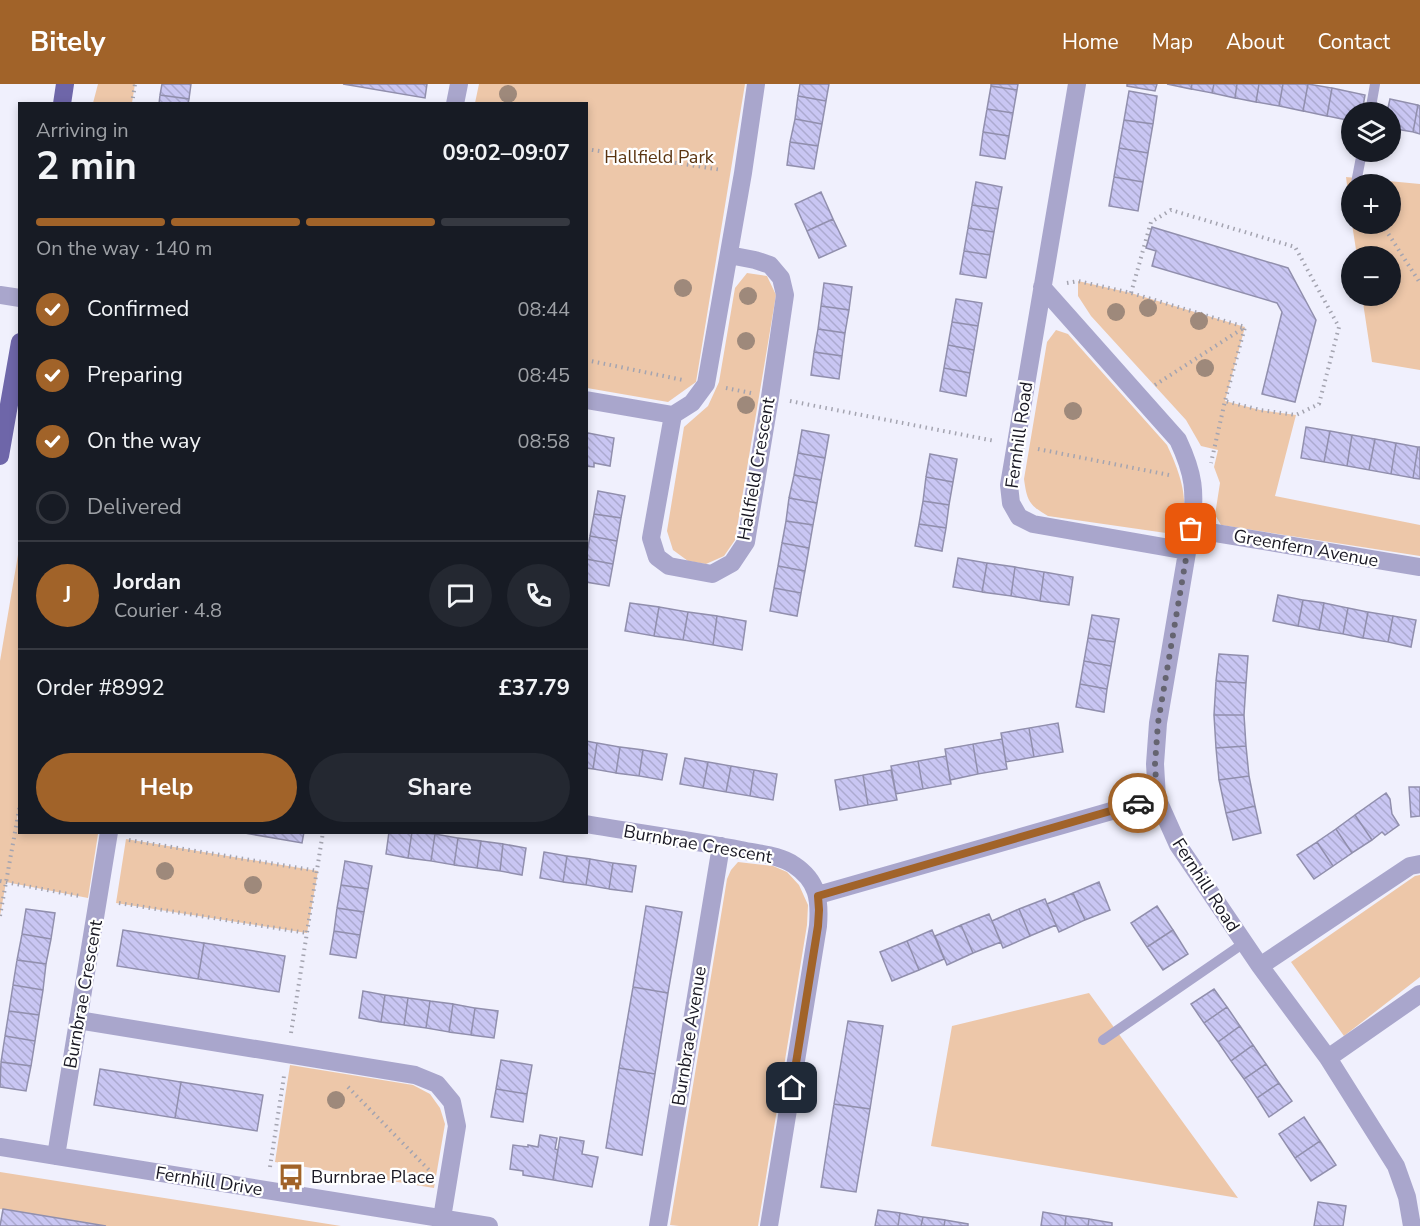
<!DOCTYPE html>
<meta charset="utf-8">
<style>
body{margin:0;font-family:"Nunito Sans",sans-serif;background:#242831;color:#f1f3f6;height:100vh;display:flex;flex-direction:column;font-size:22px;white-space:nowrap}
*{box-sizing:border-box;margin:0}
p{font-size:20px;color:#9ea1a6}
.icon{flex:none;width:33px;height:33px;fill:none;stroke:currentColor;stroke-width:2;stroke-linecap:round;stroke-linejoin:round}
.map{position:relative;flex:1;overflow:hidden}
.details{position:absolute;left:18px;top:18px;width:570px;height:732px;display:flex;flex-direction:column;background:#171b24;border-radius:0px;box-shadow:0 3px 9px #0003}
.details>*{flex:none}
.buttons{position:absolute;left:1341px;top:18px;display:grid;gap:12px}
.buttons a{display:grid;place-items:center;width:60px;height:60px;border-radius:50%;background:#171b24;box-shadow:0 3px 9px #0003;font-size:30px}
.pin{position:absolute;display:grid;place-items:center;width:51px;height:51px;color:#fff;margin:-26px;border-radius:12px;box-shadow:0 3px 9px #0006}
.courier{position:absolute;display:grid;place-items:center;width:60px;height:60px;margin:-30px;border:4px solid #a16329;border-radius:50%;background:#fff;color:#222;box-shadow:0 2px 8px #0007}
.headline em{font-style:normal;font-weight:700}
.headline div{display:flex;flex-direction:column-reverse}
.headline{display:flex;align-items:center;justify-content:space-between;height:102px;padding:0 18px}
h1{font-size:39px;font-weight:700;line-height:45px}
.bar{display:grid;grid-template-columns:repeat(4,1fr);gap:9px 6px;align-content:center;height:72px;padding:0 18px}
.bar i{height:8px;border-radius:4px;background:#363941}
.bar .current{background:#a16329}
.bar p{grid-column:span 4}
.line{display:flex;align-items:center;gap:15px;padding:0 18px;border-top:2px solid #363941}
.line div{flex:1}
.round{display:grid;place-items:center;flex:none;width:63px;height:63px;border-radius:32px;background:#242831}
ol{padding:0 18px;list-style:none}
li{display:flex;align-items:center;gap:18px;height:66px}
li p{margin-inline-start:auto}
li .icon{padding:6px;border-radius:50%;background:#a16329;color:#fff;stroke-width:4}
li:last-child{color:#9ea1a6}
li i{width:33px;height:33px;border:3px solid #363941;border-radius:50%}
.primary-button{display:flex;gap:12px;margin-top:auto;padding:12px 18px}
.primary-button a{flex:1;height:69px;border-radius:36px;background:#a16329;color:#fff;font-size:24px;font-weight:700;line-height:69px;text-align:center}
.primary-button a+a{background:#242831;color:#f1f3f6}
header{display:flex;align-items:center;gap:36px;box-sizing:border-box;height:84px;padding:0 30px;background:#a16329;color:#fff}
header strong{font-size:28px}
nav{display:flex;gap:33px;margin-inline-start:auto;font-size:21px}
.map>svg:first-child{display:block}
</style>
<header>
<strong>Bitely</strong>
<nav><a>Home</a><a>Map</a><a>About</a><a>Contact</a></nav>
</header>
<div class="map">
<svg width="1420" height="1142" viewBox="0 0 1420 1142">
<defs>
<pattern id="building-back-hatch" width="6" height="6" patternUnits="userSpaceOnUse" patternTransform="scale(1.5)"><rect width="6" height="6" fill="#c9c6f3"/><path d="M-1 5l2 2M0 0l6 6M5-1l2 2" fill="none" stroke="#acaad0"/></pattern>
</defs>
<rect width="100%" height="100%" fill="#f0f0fd"/>
<path fill="#edc7a9" d="M98 0H135L132 19H93Z
M479 0H745L696 298 668 318 587 304 586 20 475 19Z
M1346 93 1420 100V286L1372 278 1362 212H1390V172H1357L1352 140H1390V100H1352L1351 133Z
M747 189 767 192 776 211 735 456 724 472 706 480 688 477 673 466 667 447 684 343 708 322 719 298 735 204Z
M1078 197 1131 209 1245 243 1225 317 1260 326 1296 331 1275 412 1420 441V472L1221 441 1215 431 1220 399 1214 383 1218 366 1201 362 1186 336 1091 232 1078 212Z
M1056 246 1068 250 1167 361C1177 382 1193 420 1178 441 1175 445 1170 447 1166 449L1048 432C1029 421 1027 417 1024 395L1047 258Z
M19 465 20 720 17 735 19 736 20 748H89L98 750 88 814 6 798 0 832V577Z
M126 755 318 787 307 849 116 819Z
M738 778 773 782 787 788 799 801 808 821 807 841 758 1142H679L670 1141 727 795 731 786Z
M1420 791V893L1344 952 1291 878 1415 792Z
M1089 909 1238 1114 931 1062 952 942Z
M290 981 413 1001 430 1010 440 1024 445 1040 434 1104 275 1078Z
M0 1088 341 1142H106L0 1125Z"/>
<path fill="url(#building-back-hatch)" stroke="#918fad" stroke-width="1.5" d="M162 0H191L189 15 160 11Z
M343 0H427L425 14Z
M800 0H829L826 17 798 12Z
M991 0H1018L1017 6 991 2Z
M1127 0H1157L1155 7 1127 2Z
M1167 0H1192L1191 5Z
M1192 0H1214L1212 9 1191 5Z
M1214 0H1237L1235 14 1212 9Z
M1237 0H1259L1256 18 1235 14Z
M1259 0H1283L1279 22 1256 18Z
M1283 0H1308L1303 27 1279 22Z
M1308 0 1332 4 1327 32 1303 27Z
M991 2 1017 6 1013 29 987 25Z
M1332 4 1365 11 1362 28H1352V37L1327 32Z
M1129 7 1157 12 1153 40 1124 36Z
M160 11 189 15 188 20H159Z
M798 12 826 17 822 40 795 35Z
M1390 15 1418 21 1413 48 1390 44V28H1387Z
M1418 21 1420 22V50L1413 48Z
M987 25 1013 29 1009 52 983 48Z
M795 35 822 40 818 62 790 58Z
M1124 36 1153 40 1148 69 1119 64Z
M983 48 1009 52 1005 75 980 71Z
M790 58 818 62 814 85 787 81Z
M1119 64 1148 69 1143 98 1114 93Z
M1114 93 1143 98 1138 127 1109 122Z
M976 98 1002 103 998 125 972 121Z
M821 108 833 135 807 147 795 120Z
M972 121 998 125 994 148 968 144Z
M833 135 846 162 819 174 807 147Z
M1152 143 1288 184 1316 236 1295 318 1262 310 1282 228 1277 219 1152 182 1156 167 1146 164Z
M968 144 994 148 990 171 964 167Z
M964 167 990 171 986 194 960 190Z
M824 199 852 203 849 226 821 222Z
M956 215 982 219 978 242 952 238Z
M821 222 849 226 845 249 818 245Z
M952 238 978 242 974 266 948 261Z
M818 245 845 249 842 272 814 268Z
M948 261 974 266 970 289 944 284Z
M814 268 842 272 839 295 811 291Z
M944 284 970 289 966 312 940 307Z
M1306 343 1330 347 1324 378 1301 374Z
M802 346 829 351 825 374 798 369Z
M1330 347 1352 351 1347 382 1324 378Z
M588 349 614 354 610 382 594 379V383L586 382V354Z
M1352 351 1375 355 1369 386 1347 382Z
M1375 355 1396 359 1391 390 1369 386Z
M1396 359 1418 363 1413 394 1391 390Z
M1418 363H1420V395L1413 394Z
M798 369 825 374 821 396 794 391Z
M930 370 957 375 953 398 926 393Z
M794 391 821 396 817 419 789 414Z
M926 393 953 398 949 421 923 417Z
M598 407 625 412 621 434 594 430Z
M789 414 817 419 813 441 786 437Z
M923 417 949 421 946 444 919 440Z
M594 430 621 434 617 457 590 452Z
M786 437 813 441 809 464 782 459Z
M919 440 946 444 942 467 915 462Z
M590 452 617 457 613 480 586 475Z
M782 459 809 464 805 487 778 482Z
M958 474 987 479 982 508 953 503Z
M586 475 613 480 609 502 586 498Z
M987 479 1015 483 1011 512 982 508Z
M778 482 805 487 801 509 774 504Z
M1015 483 1044 488 1040 517 1011 512Z
M1044 488 1073 493 1069 521 1040 517Z
M774 504 801 509 797 532 770 527Z
M1278 511 1303 516 1298 542 1273 537Z
M1303 516 1324 519 1319 546 1298 542Z
M630 519 659 523 654 552 625 547Z
M1324 519 1348 524 1343 550 1319 546Z
M659 523 688 528 683 556 654 552Z
M1348 524 1368 528 1363 554 1343 550Z
M688 528 717 532 713 561 683 556Z
M1368 528 1393 532 1388 558 1363 554Z
M1092 531 1119 535 1115 558 1088 554Z
M717 532 746 537 742 566 713 561Z
M1393 532 1416 536 1411 563 1388 558Z
M1088 554 1115 558 1111 582 1084 577Z
M1219 570 1248 572 1246 599 1216 597Z
M1084 577 1111 582 1107 605 1080 600Z
M1216 597 1246 599 1244 631H1214Z
M1080 600 1107 605 1104 628 1076 623Z
M1214 631H1244L1246 662 1216 664Z
M1058 639 1063 668 1034 673 1029 644Z
M1029 644 1034 673 1006 678 1001 649Z
M1002 655 1007 685 978 690 973 660Z
M586 657 597 659 593 685 586 684Z
M597 659 620 663 616 689 593 685Z
M973 660 978 690 950 696 945 665Z
M1246 662 1249 692 1219 696 1216 664Z
M620 663 643 666 639 692 616 689Z
M643 666 667 670 662 696 639 692Z
M946 672 951 700 923 705 918 677Z
M685 674 708 678 703 704 680 700Z
M918 677 923 705 896 710 891 682Z
M708 678 731 682 726 708 703 704Z
M731 682 754 686 750 712 726 708Z
M754 686 777 690 773 716 750 712Z
M891 686 897 716 868 721 863 691Z
M863 691 868 721 840 726 835 696Z
M1249 692 1255 722 1226 729 1219 696Z
M1409 703H1420V732L1411 733Z
M1386 709 1390 715 1392 730 1399 741 1385 751 1382 748 1372 756 1355 731Z
M1255 722 1261 749 1233 756 1226 729Z
M1355 731 1372 756 1352 769 1336 745Z
M1336 745 1352 769 1333 782 1317 758Z
M239 748H304L302 759Z
M389 748H412L408 774 386 770Z
M412 748 435 750 431 777 408 774Z
M435 750 458 754 454 781 431 777Z
M458 754 481 757 477 784 454 781Z
M481 757 503 760 500 787 477 784Z
M1317 758 1333 782 1314 795 1297 771Z
M503 760 526 764 522 791 500 787Z
M544 768 567 772 563 798 540 794Z
M567 772 590 775 586 801 563 798Z
M590 775 613 779 609 805 586 801Z
M345 777 372 782 368 805 341 801Z
M613 779 636 782 632 808 609 805Z
M1099 798 1110 826 1085 836 1073 809Z
M341 801 368 805 364 828 337 824Z
M1073 809 1085 836 1059 848 1047 820Z
M1045 815 1056 841 1030 852 1019 825Z
M646 822 682 828 668 909 633 903Z
M1157 822 1173 846 1147 863 1131 839Z
M337 824 364 828 360 851 334 847Z
M26 825 55 829 51 855 22 850Z
M1019 825 1030 852 1003 864 992 837Z
M989 830 1001 858 973 869 961 841Z
M961 841 973 869 947 881 935 852Z
M123 846 204 859 198 895 117 882Z
M932 846 944 875 919 886 907 857Z
M1173 846 1188 870 1163 886 1147 863Z
M334 847 360 851 356 874 330 870Z
M22 850 51 855 46 880 17 876Z
M907 857 919 886 892 897 880 868Z
M204 859 285 872 279 908 198 895Z
M17 876 46 880 43 906 13 901Z
M13 901 43 906 39 931 9 927Z
M633 903 668 909 655 990 619 984Z
M1214 905 1227 923 1204 939 1191 920Z
M363 907 385 911 381 938 359 934Z
M385 911 408 914 404 941 381 938Z
M408 914 430 917 426 944 404 941Z
M430 917 453 920 449 948 426 944Z
M453 920 475 924 471 951 449 948Z
M1227 923 1240 942 1218 958 1204 939Z
M475 924 498 927 494 954 471 951Z
M9 927 39 931 35 957 5 952Z
M848 937 883 942 870 1025 834 1020Z
M1240 942 1253 961 1231 977 1218 958Z
M5 952 35 957 31 982 1 978Z
M1253 961 1266 980 1244 995 1231 977Z
M501 976 532 981 527 1010 496 1005Z
M1 978 31 982 26 1007 0 1003Z
M1266 980 1279 999 1257 1014 1244 995Z
M619 984 655 990 642 1071 606 1064Z
M100 985 181 998 175 1034 94 1021Z
M181 998 263 1011 257 1047 175 1034Z
M1279 999 1292 1017 1269 1033 1257 1014Z
M496 1005 527 1010 523 1038 491 1033Z
M834 1020 870 1025 856 1108 821 1103Z
M1304 1033 1320 1057 1295 1074 1279 1050Z
M540 1051 557 1054 555 1065 558 1066 553 1096 523 1091V1087L510 1085 513 1061 528 1063V1061L538 1063Z
M560 1053 584 1057 582 1070 598 1073 592 1103 553 1096Z
M1320 1057 1336 1081 1311 1097 1295 1074Z
M1318 1118 1346 1122 1343 1142H1314Z
M3 1125 106 1142H0Z
M878 1126 900 1129 898 1142H875Z
M1043 1128 1066 1132 1065 1142H1041Z
M900 1129 923 1133 921 1142H898Z
M1066 1132 1089 1135 1088 1142H1065Z
M923 1133 945 1136 944 1142H921Z
M1089 1135 1112 1139V1142H1088Z
M945 1136 968 1140V1142H944Z"/>
<g fill="none" stroke-linecap="round" stroke-linejoin="round">
<path stroke="#a4a4b0" stroke-width="4" stroke-dasharray="1.5 4.5" stroke-linecap="butt" d="M132 20 135 0
M586 65 722 86
M1382 140 1420 199
M1067 199 1078 197 1131 209 1245 243 1225 317 1211 379
M1131 209 1151 138 1171 126 1295 163 1339 243 1319 320 1296 331 1260 326 1225 317
M586 276 683 296
M1155 301 1245 243
M726 304 751 309
M790 317 995 357
M1038 365 1169 391
M129 756 318 787
M0 797 79 812
M119 819 307 849
M0 832 20 720
M291 949 323 748
M348 1003 429 1086
M270 1083 284 992"/>
<path stroke="#a9a6cc" stroke-width="10" d="M1370 28 1375 0
M1356 99 1362 68
M1103 956 1244 859"/>
<path stroke="#a9a6cc" stroke-width="18" d="M1077 0 1009 401 1011 419 1019 433 1033 440 1187 467
M455 20 459 0
M1042 203 1178 356C1194 390 1196 408 1191 445L1158 639 1155 680 1157 714 1178 761 1260 882 1328 974 1396 1082 1407 1113 1412 1142
M0 211 20 214
M586 316 673 331 692 319 706 300 743 89 756 0
M673 331 651 454 657 473 669 482 712 490 732 479 746 458 770 313 785 211 781 194 770 181 755 176 729 171
M1191 445 1420 483
M586 740C638 749 690 756 741 766 759 770 780 771 794 781 818 797 820 816 818 842L769 1142
M818 811 1157 714
M1260 882 1410 782 1420 780
M78 936 415 991 437 1000 452 1018 457 1042 442 1134
M1328 974 1420 910
M0 1063 489 1142
M56 1072 109 748
M658 1142 721 762"/>
<path stroke="#6e66a9" stroke-width="18" d="M62 20 65 0
M0 372 20 258"/>
</g>
<g fill="#9e897b">
<circle cx="508" cy="10" r="9"/>
<circle cx="683" cy="204" r="9"/>
<circle cx="748" cy="212" r="9"/>
<circle cx="1148" cy="224" r="9"/>
<circle cx="1116" cy="228" r="9"/>
<circle cx="1199" cy="237" r="9"/>
<circle cx="746" cy="257" r="9"/>
<circle cx="1205" cy="284" r="9"/>
<circle cx="746" cy="321" r="9"/>
<circle cx="1073" cy="327" r="9"/>
<circle cx="165" cy="787" r="9"/>
<circle cx="253" cy="801" r="9"/>
<circle cx="336" cy="1016" r="9"/>
</g>
<g fill="none" stroke-linecap="round" stroke-linejoin="round">
<path stroke="#656470" stroke-width="6" stroke-dasharray="0 10.8" d="M1138 719 1157 714 1155 680 1158 639 1191 445"/>
<path stroke="#a16329" stroke-width="8" d="M792 1004 818 842 819 826 818 812 1138 719"/>
</g>
<defs>
<g id="bus-bare" transform="scale(2.07)"><path d="M-5-6H5V4H4V6H2V4H-2V6H-4V4H-5ZM-3.5-4V0h7V-4ZM-3.5 1.2v1.5H-2V1.2ZM2 1.2v1.5H3.5V1.2Z" fill="#a16329" stroke="#fff" stroke-width="2.5" paint-order="stroke"/></g>
</defs>
<g fill-rule="evenodd">
<use href="#bus-bare" x="291" y="1093"/>
</g>
<g text-anchor="middle" stroke-width="4.5" stroke-linejoin="round" paint-order="stroke">
<g font-size="18" fill="#5a3410" stroke="#fff">
<text x="659" y="79">Hallfield Park</text>
</g>
<g font-size="18" fill="#1a1924" stroke="#fff">
<text transform="translate(1019 351) rotate(-82)" y="6">Fernhill Road</text>
<text transform="translate(756 385) rotate(-80)" y="6">Hallfield Crescent</text>
<text transform="translate(1306 464) rotate(10)" y="6">Greenfern Avenue</text>
<text transform="translate(698 760) rotate(10)" y="6">Burnbrae Crescent</text>
<text transform="translate(1206 801) rotate(57)" y="6">Fernhill Road</text>
<text transform="translate(83 910) rotate(-80)" y="6">Burnbrae Crescent</text>
<text transform="translate(689 952) rotate(-81)" y="6">Burnbrae Avenue</text>
<text transform="translate(209 1097) rotate(9)" y="6">Fernhill Drive</text>
</g>
<g font-size="18" fill="#1a1924" stroke="#fff" text-anchor="start">
<text x="311" y="1099">Burnbrae Place</text>
</g>
</g>
</svg>
<div class="buttons">
<a><svg class="icon" aria-label="layers" viewBox="0 0 24 24"><path d="M12 4l9 5-9 5-9-5zM3 14l9 5 9-5"/></svg></a>
<a>+</a>
<a>−</a>
</div>
<div class="pin" style="left:1191px;top:445px;background:#ea580c"><svg class="icon" aria-label="bag" viewBox="0 0 24 24"><path d="M5 8h14l-1 12H6zM9 8a3 3 0 0 1 6 0"/></svg></div>
<div class="pin" style="left:792px;top:1004px;background:#1f2937"><svg class="icon" aria-label="home" viewBox="0 0 24 24"><path d="M3 11l9-7 9 7M6 9v11h12V9"/></svg></div>
<div class="courier" style="left:1138px;top:719px"><svg class="icon" aria-label="car" viewBox="0 0 24 24"><path d="M5 17H2v-5l4-1 3-4h7l3 4 3 1v5h-3M9 17h6M6 11h13"/><circle cx="7" cy="17" r="2"/><circle cx="17" cy="17" r="2"/></svg></div>
<section class="details">
<div class="headline"><div><h1>2 min</h1><p>Arriving in</p></div><em>09:02–09:07</em></div>
<div class="bar"><i class="current"></i><i class="current"></i><i class="current"></i><i></i><p>On the way · 140 m</p></div>
<ol>
<li><svg class="icon" aria-label="check" viewBox="0 0 24 24"><path d="M5 12l5 5 9-10"/></svg>Confirmed<p>08:44</p></li>
<li><svg class="icon" aria-label="check" viewBox="0 0 24 24"><path d="M5 12l5 5 9-10"/></svg>Preparing<p>08:45</p></li>
<li><svg class="icon" aria-label="check" viewBox="0 0 24 24"><path d="M5 12l5 5 9-10"/></svg>On the way<p>08:58</p></li>
<li><i></i>Delivered</li>
</ol>
<div class="line" style="height:108px"><b class="round" style="background:#a16329;color:#fff">J</b><div><b>Jordan</b><p>Courier · 4.8</p></div><a class="round"><svg class="icon" aria-label="chat" viewBox="0 0 24 24"><path d="M4 5h16v11H9l-5 4z"/></svg></a><a class="round"><svg class="icon" aria-label="phone" viewBox="0 0 24 24"><path d="M5 4h4l2 5-3 2q2 4 5 5l2-3 5 2v4C11 20 4 13 5 4z"/></svg></a></div>
<div class="line" style="height:78px"><div>Order #8992</div><b>£37.79</b></div>
<div class="primary-button"><a>Help</a><a>Share</a></div>
</section>
</div>
